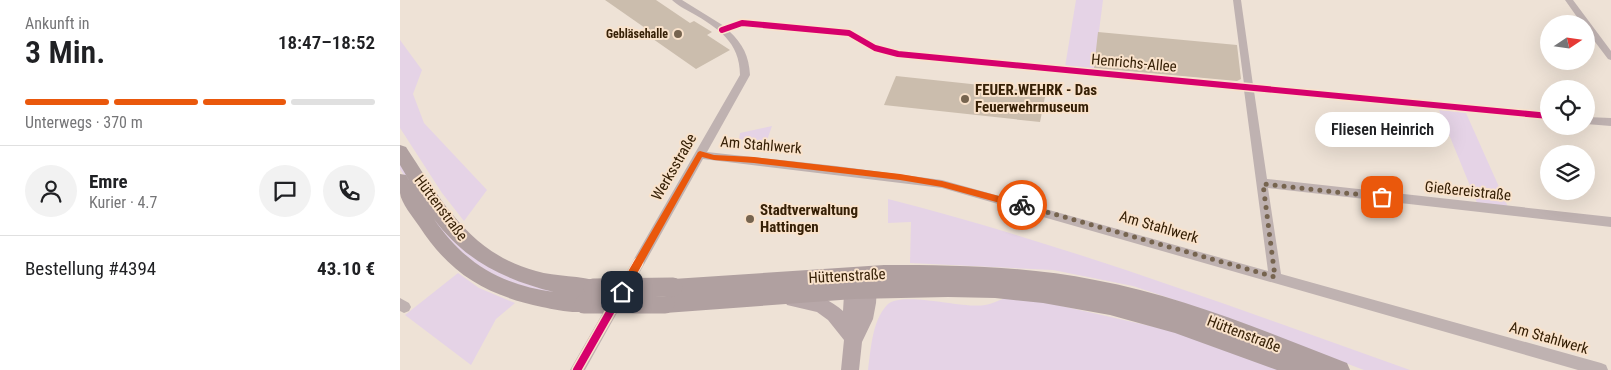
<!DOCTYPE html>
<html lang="de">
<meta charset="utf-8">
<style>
body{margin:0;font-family:"Roboto Condensed",sans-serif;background:#f2f2f2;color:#202124;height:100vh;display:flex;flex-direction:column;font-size:19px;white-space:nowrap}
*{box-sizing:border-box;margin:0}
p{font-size:16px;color:#757577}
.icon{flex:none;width:28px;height:28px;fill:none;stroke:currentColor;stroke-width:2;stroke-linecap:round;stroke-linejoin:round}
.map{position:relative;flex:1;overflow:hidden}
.side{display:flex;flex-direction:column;background:#fff;width:400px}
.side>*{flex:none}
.needle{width:32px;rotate:77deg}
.tools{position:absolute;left:1140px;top:15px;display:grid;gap:10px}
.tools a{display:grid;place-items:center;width:55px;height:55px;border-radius:50%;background:#fff;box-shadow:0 5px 20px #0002;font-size:25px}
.pin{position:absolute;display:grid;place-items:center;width:42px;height:42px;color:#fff;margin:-21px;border-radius:10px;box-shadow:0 2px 8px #0006}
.courier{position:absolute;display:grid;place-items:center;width:50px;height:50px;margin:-25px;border:4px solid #ea580c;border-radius:50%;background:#fff;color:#222;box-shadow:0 1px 6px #0007}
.bubble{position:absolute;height:35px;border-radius:18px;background:#fff;box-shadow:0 5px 20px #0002;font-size:16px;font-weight:600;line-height:35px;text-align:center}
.headline em{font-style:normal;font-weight:600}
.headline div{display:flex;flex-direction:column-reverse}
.headline{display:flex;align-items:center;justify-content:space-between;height:85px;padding:0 25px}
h1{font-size:32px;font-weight:600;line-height:38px}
.bar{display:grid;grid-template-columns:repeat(4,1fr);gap:8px 5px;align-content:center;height:60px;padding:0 25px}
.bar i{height:6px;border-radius:4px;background:#e0e0e0}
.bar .current{background:#ea580c}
.bar p{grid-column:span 4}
.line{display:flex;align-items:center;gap:12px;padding:0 25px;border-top:1px solid #e0e0e0}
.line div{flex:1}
.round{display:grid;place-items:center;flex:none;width:52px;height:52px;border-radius:26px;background:#f2f2f2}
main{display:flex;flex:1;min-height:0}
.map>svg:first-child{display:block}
</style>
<main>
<section class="side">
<div class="headline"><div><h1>3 Min.</h1><p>Ankunft in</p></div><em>18:47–18:52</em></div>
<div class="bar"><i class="current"></i><i class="current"></i><i class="current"></i><i></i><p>Unterwegs · 370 m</p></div>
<div class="line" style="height:90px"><a class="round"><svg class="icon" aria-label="person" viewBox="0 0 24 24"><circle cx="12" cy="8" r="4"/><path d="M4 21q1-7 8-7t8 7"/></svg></a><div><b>Emre</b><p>Kurier · 4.7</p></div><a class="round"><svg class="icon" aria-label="chat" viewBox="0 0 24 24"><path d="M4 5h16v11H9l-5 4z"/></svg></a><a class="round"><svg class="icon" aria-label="phone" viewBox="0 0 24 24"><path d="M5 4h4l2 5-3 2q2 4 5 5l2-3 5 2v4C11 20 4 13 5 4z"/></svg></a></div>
<div class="line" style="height:65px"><div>Bestellung #4394</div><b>43.10 €</b></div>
</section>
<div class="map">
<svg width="1211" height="370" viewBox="0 0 1211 370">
<rect width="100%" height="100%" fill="#eee2d6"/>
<path fill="#e5d3e6" d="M676 0H703L694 70 665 67Z
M0 40 22 70 13 94 24 123 87 190 64 221 42 193 0 128Z
M1039 110 1066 113 1108 207 1077 203Z
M372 126 366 143 339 139 340 133Z
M0 162 50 236 159 290 155 296C137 290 117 286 100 278 53 259 26 210 0 169Z
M488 199C665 244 838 309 1010 370H964L799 308 733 286 653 270 510 263 511 222 488 223Z
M58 273 79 288 115 303 96 319 71 365 5 315Z
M607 297 644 302 799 337 881 370H468C471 349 472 321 487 305 501 290 563 309 585 305 592 304 600 300 607 297Z"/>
<path fill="#cbbdad" d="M205 0H256L290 23 294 21 312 32 307 35 330 50 296 69 243 32 248 30Z
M698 32 837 45 841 79 837 81 694 68Z
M496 76 646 92 640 122 484 105Z
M993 116 1026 119 1035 141 1001 137Z"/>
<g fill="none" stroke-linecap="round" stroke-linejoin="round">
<path fill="#bfb2b1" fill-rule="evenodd" d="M272 0H282L324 26 342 20 449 30 478 46 498 51 844 84 833 0H841L853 85 1149 113V119L854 91 867 179 1211 217V227L868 188 881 274 1201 363 1206 365 1208 370H1178L542 188 303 159 185 370H170L340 75C340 42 318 28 292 13 285 9 277 5 272 0ZM343 26 447 35 472 50 498 57 844 90 868 271 542 180 436 166 307 152 350 75C349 56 343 44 329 31Z
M1165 0H1173L1211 51V60L1208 59 1186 30V24H1182Z
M1186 117 1211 118V126L1186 124Z
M0 298 9 303 11 307 9 311 4 313 0 311Z"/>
<path fill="#b7a7a8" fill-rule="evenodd" d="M453 271 460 276 467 272 473 274 477 287 476 303 473 319 462 342 459 370H441L444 340 428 320 417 312 387 305 384 300 387 295C405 288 430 299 443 311L445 278 447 273Z"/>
<path fill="#b0a0a0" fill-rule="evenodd" d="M0 145 6 147C41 200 69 253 136 271 156 277 181 275 200 282L203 288 200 294 186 296 191 298 194 304 191 310C177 315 157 310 142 307 86 295 50 274 19 226 13 217 1 203 0 193 0 187 0 180 0 174L6 175 16 192 0 165ZM34 219C64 260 105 280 154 292 101 285 64 263 34 219Z
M484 265C555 265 626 266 695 280 782 296 865 331 947 363L950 370H877L775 333 710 315 643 303 595 298 548 297 454 299 265 313 258 310 255 304 258 298 271 295 266 293 263 287 266 281 273 279Z"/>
<path stroke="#b0a0a0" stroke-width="19" d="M193 288 273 287
M184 304H265"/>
<g stroke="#f9e2cb" stroke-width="9">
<path id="cycleway-far1" d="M322 30 342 23 449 33 475 48 498 54 1149 116"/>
</g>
<g stroke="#f9e2cb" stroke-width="11">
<path id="cycleway" d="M177 370 238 263"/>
</g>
<use href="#cycleway-far1" stroke="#d6006c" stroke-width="6"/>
<use href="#cycleway" stroke="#d6006c" stroke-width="8"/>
</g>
<path fill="#ea580c" d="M300 151 314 155 354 157 500 174 542 181 622 202 626 205 622 209 542 187 500 180 354 163 314 160 302 157 225 295H218V289L298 152Z"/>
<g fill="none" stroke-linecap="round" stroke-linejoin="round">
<path stroke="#76644f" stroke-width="5" stroke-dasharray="0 9" d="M622 205 875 277 863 184 982 197"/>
</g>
<g fill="#76644f" stroke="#f9e2cb" stroke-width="2">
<circle cx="278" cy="34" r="5"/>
<circle cx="565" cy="99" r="5"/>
<circle cx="350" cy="219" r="5"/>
</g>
<g text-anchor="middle" stroke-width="4" stroke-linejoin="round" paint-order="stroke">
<g font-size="12" font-weight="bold" fill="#362006" stroke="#f9e2cb" text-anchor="end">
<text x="268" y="38">Gebläsehalle</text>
</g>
<g font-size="15" fill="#362006" stroke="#f9e2cb">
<text transform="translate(734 63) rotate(5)" y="5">Henrichs-Allee</text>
<text transform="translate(361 145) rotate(5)" y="5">Am Stahlwerk</text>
<text transform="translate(274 167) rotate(-60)" y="5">Werksstraße</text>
<text transform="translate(1068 191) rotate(6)" y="5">Gießereistraße</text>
<text transform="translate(41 208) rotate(53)" y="5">Hüttenstraße</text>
<text transform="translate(759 227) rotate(16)" y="5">Am Stahlwerk</text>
<text transform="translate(447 276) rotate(-3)" y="5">Hüttenstraße</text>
<text transform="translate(844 334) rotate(21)" y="5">Hüttenstraße</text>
<text transform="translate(1149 338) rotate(16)" y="5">Am Stahlwerk</text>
</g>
<g font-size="15" font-weight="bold" fill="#362006" stroke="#f9e2cb" text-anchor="start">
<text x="575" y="95">FEUER.WEHRK - Das<tspan x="575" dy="17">Feuerwehrmuseum</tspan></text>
<text x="360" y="215">Stadtverwaltung<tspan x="360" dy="17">Hattingen</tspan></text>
</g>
</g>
</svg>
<div class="tools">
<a><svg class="needle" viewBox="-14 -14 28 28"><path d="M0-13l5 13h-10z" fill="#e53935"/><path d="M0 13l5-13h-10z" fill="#757577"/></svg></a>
<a><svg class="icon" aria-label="locate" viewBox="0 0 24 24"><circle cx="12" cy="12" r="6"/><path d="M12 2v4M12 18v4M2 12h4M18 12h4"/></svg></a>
<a><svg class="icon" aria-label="layers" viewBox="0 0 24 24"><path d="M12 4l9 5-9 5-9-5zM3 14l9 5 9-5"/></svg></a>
</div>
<div class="pin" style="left:982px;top:197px;background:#ea580c"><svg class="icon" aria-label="bag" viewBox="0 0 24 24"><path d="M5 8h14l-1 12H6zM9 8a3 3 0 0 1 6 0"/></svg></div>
<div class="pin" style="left:222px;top:292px;background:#1f2937"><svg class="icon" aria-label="home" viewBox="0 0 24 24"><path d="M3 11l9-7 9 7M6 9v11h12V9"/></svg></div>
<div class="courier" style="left:622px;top:205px"><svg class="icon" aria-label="bike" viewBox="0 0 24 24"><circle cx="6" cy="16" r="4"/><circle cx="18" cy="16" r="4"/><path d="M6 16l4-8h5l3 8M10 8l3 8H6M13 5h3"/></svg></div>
<div class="bubble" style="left:915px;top:112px;width:135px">Fliesen Heinrich</div>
</div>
</main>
